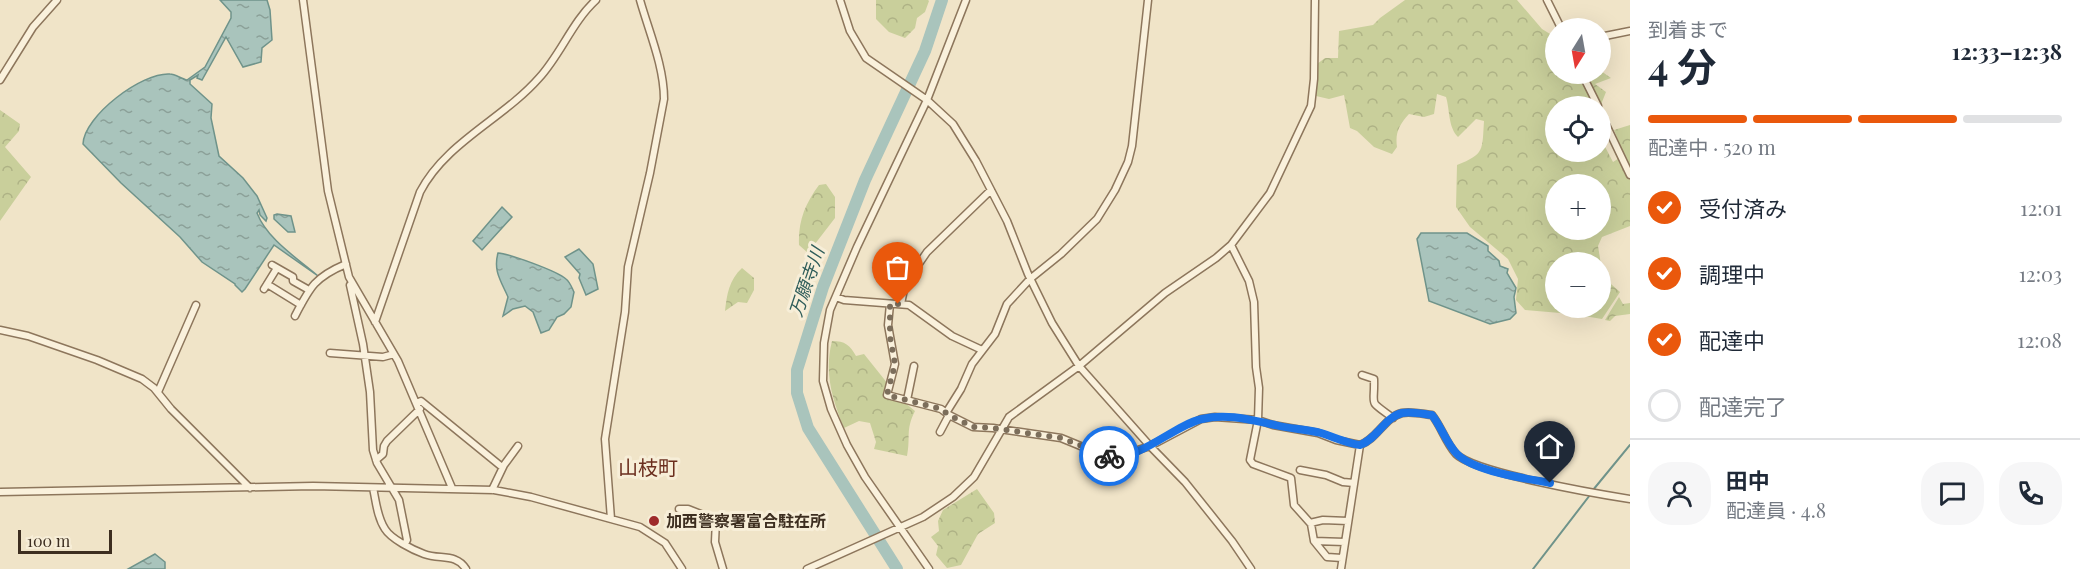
<!DOCTYPE html>
<html lang="ja">
<meta charset="utf-8">
<style>
body{margin:0;font-family:"Playfair Display","Noto Sans JP",serif;background:#f6f6f7;color:#1f2937;height:100vh;display:flex;flex-direction:column;font-size:22px;white-space:nowrap}
*{box-sizing:border-box;margin:0}
p{font-size:20px;color:#747a83}
.icon{flex:none;width:33px;height:33px;fill:none;stroke:currentColor;stroke-width:2;stroke-linecap:round;stroke-linejoin:round}
.map{position:relative;flex:1;overflow:hidden}
.sheet{display:flex;flex-direction:column;background:#fff;width:450px}
.sheet>*{flex:none}
.needle{width:39px;rotate:191deg}
.tools{position:absolute;left:1545px;top:18px;display:grid;gap:12px}
.tools a{display:grid;place-items:center;width:66px;height:66px;border-radius:50%;background:#fff;box-shadow:0 6px 24px #0002;font-size:30px}
.scale{position:absolute;left:18px;bottom:15px;width:94px;box-sizing:border-box;padding-left:6px;border:3px solid #3d2e20;border-top:0;font-size:16px;line-height:21px;white-space:nowrap;color:#3d2e20;-webkit-text-stroke:4px #f7eed8;paint-order:stroke}
.pin{position:absolute;display:grid;place-items:center;width:51px;height:51px;color:#fff;margin:-62px -26px;border-radius:50% 50% 50% 0;rotate:-45deg;box-shadow:0 0 6px #0007}
.pin .icon{rotate:45deg}
.courier{position:absolute;display:grid;place-items:center;width:60px;height:60px;margin:-30px;border:4px solid #1a73e8;border-radius:50%;background:#fff;color:#222;box-shadow:0 2px 8px #0007}
.headline em{font-style:normal;font-weight:700}
.headline div{display:flex;flex-direction:column-reverse}
.headline{display:flex;align-items:center;justify-content:space-between;height:102px;padding:0 18px}
h1{font-size:39px;font-weight:700;line-height:45px}
.bar{display:grid;grid-template-columns:repeat(4,1fr);gap:9px 6px;align-content:center;height:72px;padding:0 18px}
.bar i{height:8px;border-radius:4px;background:#e0e1e3}
.bar .selected{background:#ea580c}
.bar p{grid-column:span 4}
.line{display:flex;align-items:center;gap:15px;padding:0 18px;border-top:2px solid #e0e1e3}
.line div{flex:1}
.round{display:grid;place-items:center;flex:none;width:63px;height:63px;border-radius:24px;background:#f6f6f7}
ol{padding:0 18px;list-style:none}
li{display:flex;align-items:center;gap:18px;height:66px}
li p{margin-inline-start:auto}
li .icon{padding:6px;border-radius:50%;background:#ea580c;color:#fff;stroke-width:4}
li:last-child{color:#747a83}
li i{width:33px;height:33px;border:3px solid #e0e1e3;border-radius:50%}
main{display:flex;flex:1;min-height:0}
.map>svg:first-child{display:block}
</style>
<main>
<div class="map">
<svg width="1630" height="569" viewBox="0 0 1630 569">
<defs>
<pattern id="forest-crowns" width="20" height="18" patternUnits="userSpaceOnUse" patternTransform="scale(1.5)"><rect width="20" height="18" fill="#c9cf9b"/><path d="M2 6a3 3 0 1 1 6 0M12 15a3 3 0 1 1 6 0" fill="none" stroke="#aeb285"/></pattern>
<pattern id="water-ripples" width="26" height="14" patternUnits="userSpaceOnUse" patternTransform="scale(1.5)"><rect width="26" height="14" fill="#a9c4bc"/><path d="M2 4q2-2 4 0t4 0M15 11q2-2 4 0t4 0" fill="none" stroke="#8ba098"/></pattern>
</defs>
<rect width="100%" height="100%" fill="#f0e4c8"/>
<path fill="url(#forest-crowns)" fill-rule="evenodd" d="M876 0H928L929 1 925 12 917 18 915 28 905 38 889 32 876 19Z
M1405 0H1517L1542 29 1555 37 1556 74H1600L1601 71 1611 78 1595 84 1606 92 1600 107 1556 106V152H1600L1601 139 1613 162 1624 155 1614 130 1630 125V226L1602 237 1598 246 1603 277 1620 292 1602 319 1572 314 1525 310 1516 300 1518 279 1508 259 1470 227 1456 207 1457 165C1485 154 1482 150 1484 121L1476 119 1458 137C1448 127 1450 110 1446 97L1437 94 1434 114 1424 117 1409 114C1399 125 1395 133 1397 147L1392 154 1374 147 1357 131 1350 128 1344 95 1329 99 1316 96 1317 64 1325 58H1338L1339 31 1373 25 1380 18ZM1556 184H1600V230H1556ZM1556 262H1600V308H1556Z
M0 110 20 124 19 131 5 147 31 177 0 221Z
M826 184 835 197V218L808 253 799 245C798 221 805 204 819 185Z
M742 268 754 278V290L747 303 738 302 725 311C727 294 729 280 742 268Z
M1619 297 1623 304 1630 303V314L1615 316 1610 321 1605 320Z
M832 341C845 341 850 345 856 356L864 354 888 384 884 397 904 402 915 411C905 431 911 436 907 456L874 449 876 442 870 423 859 421 844 428C832 399 824 373 832 341Z
M977 489 994 513 995 523 978 534 961 565 947 568 936 555 938 546 931 537 939 531 938 521 943 510Z"/>
<path fill="url(#water-ripples)" stroke="#6f938a" stroke-width="1.5" d="M220 0H267L270 10 272 40 262 48 261 62 243 67 226 37 202 80 197 78 198 75 190 80V84L212 104 211 118 219 156 243 178 257 196 267 218 266 221 260 215 259 210 257 213C267 239 297 258 318 276L274 245 245 289 242 292 235 285V284L202 262 180 237 121 183 83 144C84 116 142 72 170 74 175 74 182 79 187 80L205 67 231 18V12Z
M502 207 512 217 482 250 473 241Z
M277 214 291 216 295 232H288L274 219V215Z
M1421 233H1467L1488 246V251L1499 261 1500 266 1508 269 1507 273 1516 288 1514 297 1516 313 1510 319 1490 324 1429 301 1417 239Z
M579 249 593 264 598 289 586 295 579 278 580 274 565 257Z
M498 253C510 254 557 271 566 279 570 282 572 288 574 292L571 307 564 314 557 317 549 330 541 333 533 312 525 306 513 309 503 316 508 297C501 281 493 271 498 253Z
M155 554 165 562V569H128Z"/>
<g fill="none" stroke-linecap="round" stroke-linejoin="round">
<path stroke="#6f938a" stroke-width="2" d="M1593 490 1630 445
M1533 569 1590 495"/>
<path stroke="#a9c4bc" stroke-width="12" d="M897 569 808 428 797 393V370L823 287 865 180 925 51 942 0"/>
<g stroke="#8d765c" stroke-width="9">
<path id="minor" d="M303 0 328 191 349 277 398 361 452 488
M840 0 850 31 866 58 927 100 953 124 976 161 1007 221 1028 274 1052 323 1079 366 1150 446 1185 482 1232 541 1251 569
M1547 0 1561 28
M1600 37 1630 31
M1582 74 1598 106
M0 80 33 27 57 0
M1600 112 1630 175
M1231 245 1249 281 1254 302 1256 367 1259 388 1258 420 1250 460 1253 464 1291 478 1294 505 1311 524 1314 541 1327 557 1342 558
M272 265 293 277V281L309 290
M352 283 350 285 363 344 370 392 373 450 377 463 399 500 407 540 405 544
M267 284 301 305
M264 289 277 268
M836 297 844 300 909 305 952 336 982 350
M890 304 888 325 895 364 887 395 941 409 949 415 973 427 993 428 1061 438 1105 456 1117 457 1150 446 1201 419 1215 417 1258 420 1273 425 1318 433 1336 440 1360 445C1377 439 1385 417 1402 413 1411 411 1423 414 1432 415 1441 426 1446 443 1456 454 1475 473 1598 494 1630 499
M901 304 905 284 927 252 991 190
M295 316C310 287 315 277 346 264
M375 322 420 192C446 142 503 119 539 78 561 54 572 22 596 0
M0 330 28 336 97 360 142 379 154 388 171 409 250 488
M330 353 383 357 394 354
M1362 375 1374 379C1375 408 1367 399 1393 418
M158 392 196 305
M907 400 914 366
M417 403 421 401 502 467
M946 413 961 389 972 364 995 334 1007 304 1030 279 1061 254 1097 219 1115 190 1128 162 1132 146 1148 0
M940 432 949 415
M376 460 383 454 384 446 387 441 420 409
M1300 470 1326 475 1343 482 1354 483
M373 488C376 501 377 517 385 529 391 539 413 550 424 554 440 560 456 553 466 569
M492 490 504 465 518 446
M0 492 313 486 494 490 531 497 640 527 665 543 682 569
M679 509H688L716 520 715 542 723 569
M611 519 605 439 625 312 628 267 650 173 664 99C664 66 649 32 640 0
M1310 523 1323 520 1348 521
M1314 541 1345 542
M807 569 923 517 953 497 974 477 1009 417 1079 366 1165 293 1216 258 1231 245 1270 193 1311 106 1314 79 1315 0
M929 569 865 477 847 445 831 409 823 381 824 343 830 310 857 247 927 100 966 0
M1341 569 1360 445"/>
</g>
<use href="#minor" stroke="#faf1dc" stroke-width="6"/>
</g>
<g fill="none" stroke-linecap="round" stroke-linejoin="round">
<path stroke="#7c6e5b" stroke-width="6" stroke-dasharray="0 10.8" d="M898 304H890V337L895 364 887 395 941 409 949 415 973 427 993 428 1061 438 1109 456"/>
<path stroke="#1a73e8" stroke-width="8" d="M1109 456C1142 460 1172 426 1202 419 1227 413 1251 420 1275 425 1290 429 1306 429 1321 433 1334 437 1346 443 1360 445 1377 439 1385 417 1402 413 1411 411 1423 414 1432 415 1441 426 1446 443 1457 454 1475 472 1525 478 1550 483"/>
</g>
<circle fill="#9e2a2b" stroke="#f7eed8" stroke-width="2" cx="654" cy="521" r="6"/>
<g text-anchor="middle" stroke-width="6" stroke-linejoin="round" paint-order="stroke">
<g font-size="16" font-weight="bold" fill="#3d2e20" stroke="#f7eed8" text-anchor="start">
<text x="666" y="527">加西警察署富合駐在所</text>
</g>
<g font-size="18" font-style="italic" fill="#2f5d5a" stroke="#f7eed8">
<text transform="translate(807 282) rotate(-71)" y="6">万願寺川</text>
</g>
<g font-size="20" fill="#6b2e1e" stroke="#f7eed8">
<text x="648" y="475">山枝町</text>
</g>
</g>
</svg>
<div class="tools">
<a><svg class="needle" viewBox="-14 -14 28 28"><path d="M0-13l5 13h-10z" fill="#e53935"/><path d="M0 13l5-13h-10z" fill="#747a83"/></svg></a>
<a><svg class="icon" aria-label="locate" viewBox="0 0 24 24"><circle cx="12" cy="12" r="6"/><path d="M12 2v4M12 18v4M2 12h4M18 12h4"/></svg></a>
<a>+</a>
<a>−</a>
</div>
<div class="scale">100 m</div>
<div class="pin" style="left:898px;top:304px;background:#ea580c"><svg class="icon" aria-label="bag" viewBox="0 0 24 24"><path d="M5 8h14l-1 12H6zM9 8a3 3 0 0 1 6 0"/></svg></div>
<div class="pin" style="left:1550px;top:483px;background:#1f2937"><svg class="icon" aria-label="home" viewBox="0 0 24 24"><path d="M3 11l9-7 9 7M6 9v11h12V9"/></svg></div>
<div class="courier" style="left:1109px;top:456px"><svg class="icon" aria-label="bike" viewBox="0 0 24 24"><circle cx="6" cy="16" r="4"/><circle cx="18" cy="16" r="4"/><path d="M6 16l4-8h5l3 8M10 8l3 8H6M13 5h3"/></svg></div>
</div>
<section class="sheet">
<div class="headline"><div><h1>4 分</h1><p>到着まで</p></div><em>12:33–12:38</em></div>
<div class="bar"><i class="selected"></i><i class="selected"></i><i class="selected"></i><i></i><p>配達中 · 520 m</p></div>
<ol>
<li><svg class="icon" aria-label="check" viewBox="0 0 24 24"><path d="M5 12l5 5 9-10"/></svg>受付済み<p>12:01</p></li>
<li><svg class="icon" aria-label="check" viewBox="0 0 24 24"><path d="M5 12l5 5 9-10"/></svg>調理中<p>12:03</p></li>
<li><svg class="icon" aria-label="check" viewBox="0 0 24 24"><path d="M5 12l5 5 9-10"/></svg>配達中<p>12:08</p></li>
<li><i></i>配達完了</li>
</ol>
<div class="line" style="height:108px"><a class="round"><svg class="icon" aria-label="person" viewBox="0 0 24 24"><circle cx="12" cy="8" r="4"/><path d="M4 21q1-7 8-7t8 7"/></svg></a><div><b>田中</b><p>配達員 · 4.8</p></div><a class="round"><svg class="icon" aria-label="chat" viewBox="0 0 24 24"><path d="M4 5h16v11H9l-5 4z"/></svg></a><a class="round"><svg class="icon" aria-label="phone" viewBox="0 0 24 24"><path d="M5 4h4l2 5-3 2q2 4 5 5l2-3 5 2v4C11 20 4 13 5 4z"/></svg></a></div>
</section>
</main>
